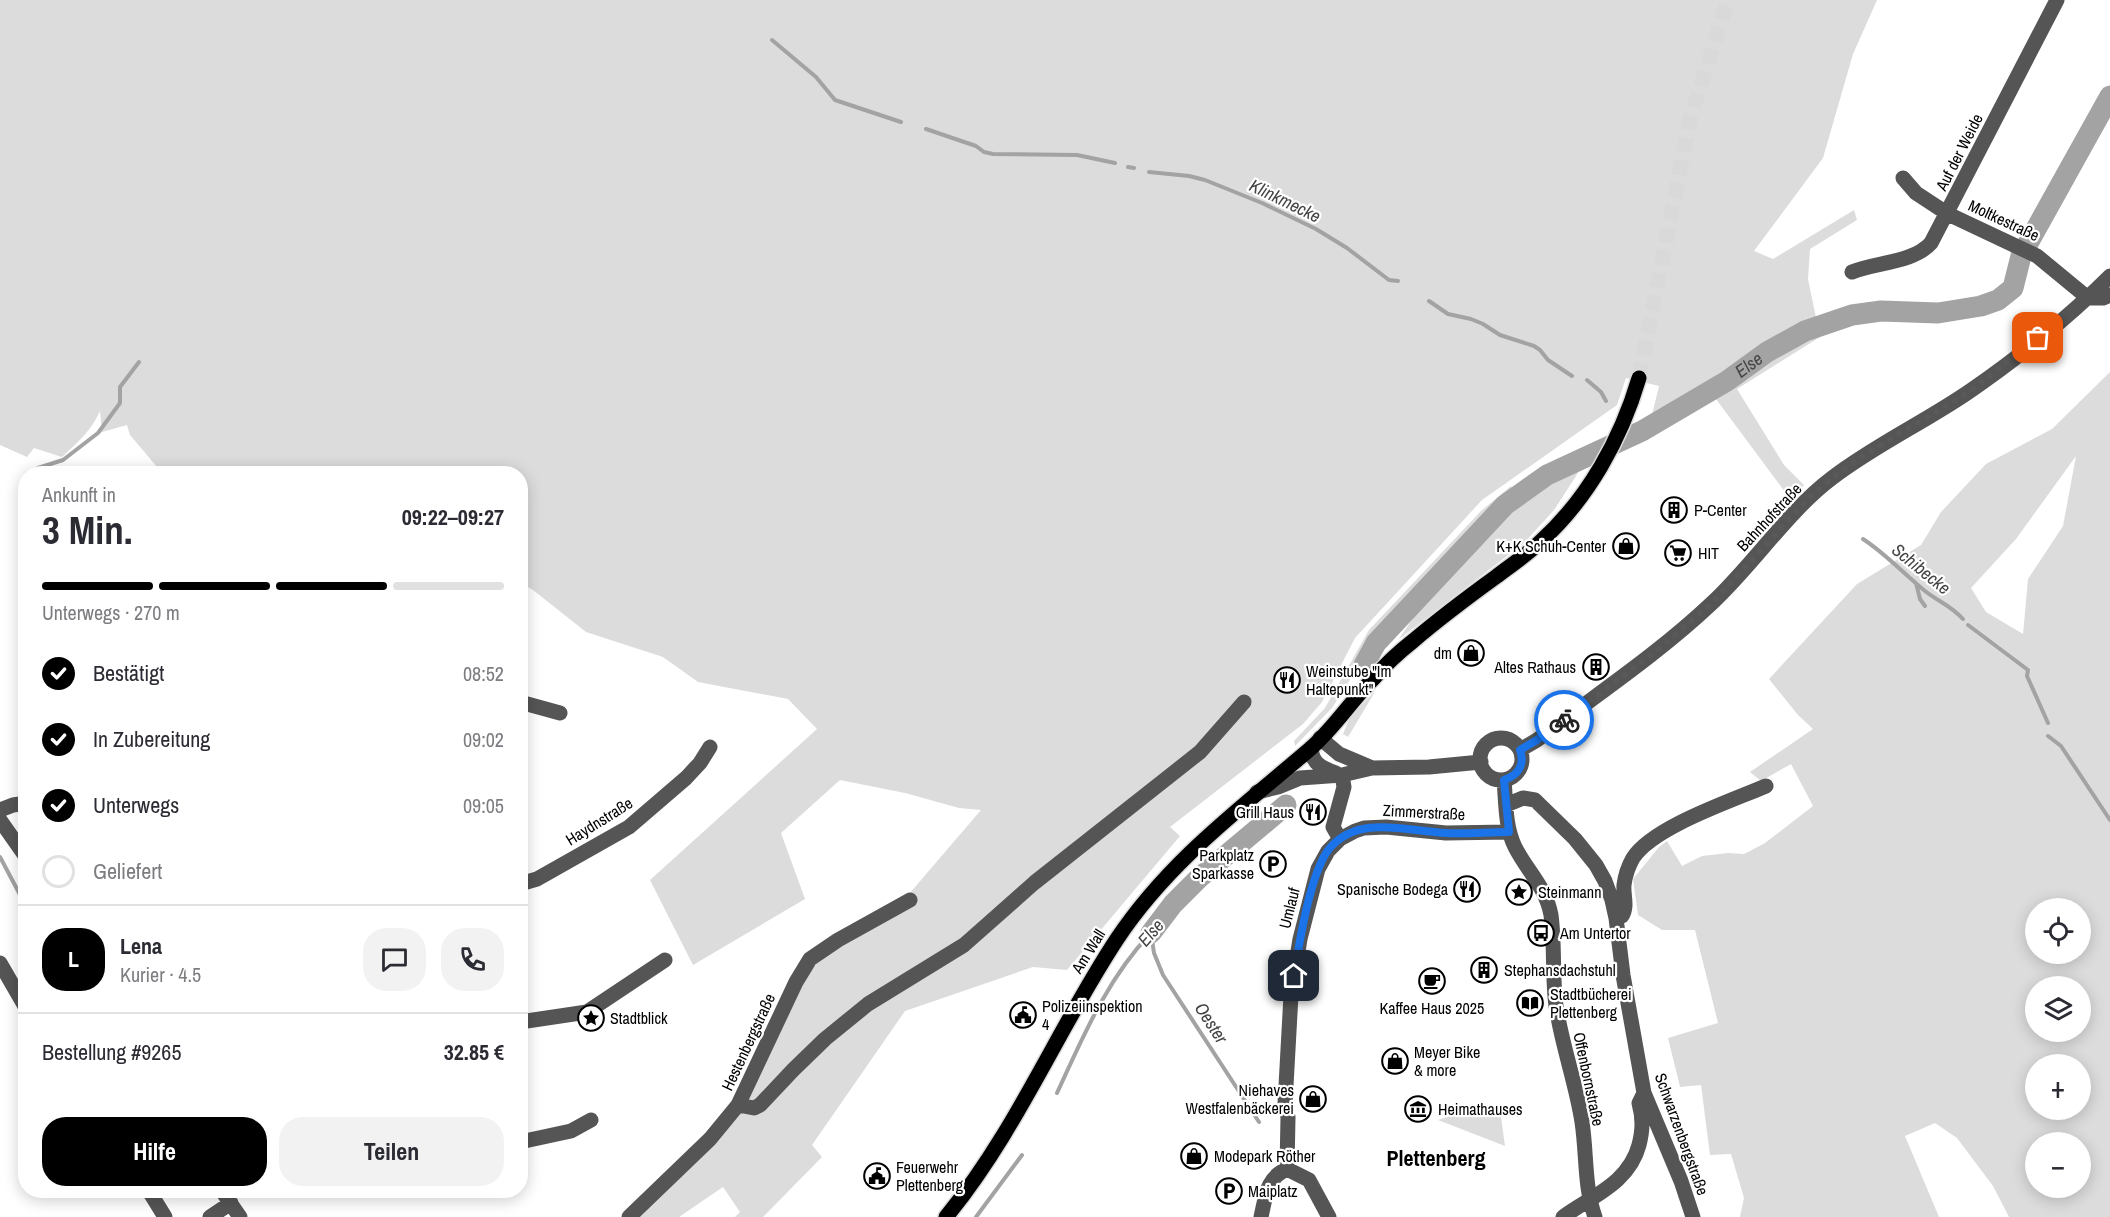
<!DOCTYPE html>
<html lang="de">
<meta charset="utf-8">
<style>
body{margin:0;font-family:"Archivo Narrow",sans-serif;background:#f2f2f3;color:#2b2b33;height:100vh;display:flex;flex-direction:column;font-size:22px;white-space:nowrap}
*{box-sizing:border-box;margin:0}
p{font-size:20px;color:#7c7c81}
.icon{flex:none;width:33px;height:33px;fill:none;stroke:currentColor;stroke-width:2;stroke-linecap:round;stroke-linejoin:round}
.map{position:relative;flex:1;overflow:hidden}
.panel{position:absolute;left:18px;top:466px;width:510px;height:732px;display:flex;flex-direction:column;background:#fff;border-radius:24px;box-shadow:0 3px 15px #0003}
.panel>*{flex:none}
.tools{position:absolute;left:2025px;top:898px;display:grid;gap:12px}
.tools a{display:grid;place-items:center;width:66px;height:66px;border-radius:50%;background:#fff;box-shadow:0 3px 15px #0003;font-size:30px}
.pin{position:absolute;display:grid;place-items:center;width:51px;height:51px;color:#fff;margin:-26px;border-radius:12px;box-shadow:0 3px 9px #0006}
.courier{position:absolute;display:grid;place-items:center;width:60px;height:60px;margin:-30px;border:4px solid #1a73e8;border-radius:50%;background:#fff;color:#222;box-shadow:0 2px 8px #0007}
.head em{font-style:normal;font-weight:800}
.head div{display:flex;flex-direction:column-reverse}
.head{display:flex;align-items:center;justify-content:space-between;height:102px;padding:0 24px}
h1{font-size:39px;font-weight:800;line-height:45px}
.bar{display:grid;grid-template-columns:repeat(4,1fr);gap:9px 6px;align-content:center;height:72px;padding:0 24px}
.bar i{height:8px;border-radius:4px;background:#e1e1e2}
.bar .selected{background:#000}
.bar p{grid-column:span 4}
.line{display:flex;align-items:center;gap:15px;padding:0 24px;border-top:2px solid #e1e1e2}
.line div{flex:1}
.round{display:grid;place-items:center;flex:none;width:63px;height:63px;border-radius:24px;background:#f2f2f3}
ol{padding:0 24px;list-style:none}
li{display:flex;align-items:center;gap:18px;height:66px}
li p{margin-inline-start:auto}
li .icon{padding:6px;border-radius:50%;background:#000;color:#fff;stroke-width:4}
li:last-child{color:#7c7c81}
li i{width:33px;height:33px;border:3px solid #e1e1e2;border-radius:50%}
.button{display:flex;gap:12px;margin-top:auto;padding:12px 24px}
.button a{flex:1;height:69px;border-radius:24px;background:#000;color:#fff;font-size:24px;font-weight:800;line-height:69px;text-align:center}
.button a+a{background:#f2f2f3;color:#2b2b33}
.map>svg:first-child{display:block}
</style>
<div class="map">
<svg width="2110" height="1217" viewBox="0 0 2110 1217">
<rect width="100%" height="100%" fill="#fff"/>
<path fill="#dcdcdc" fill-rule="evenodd" d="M0 0H1877L1853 54 1823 158 1754 251 1773 259 1854 210 1857 220 1810 249 1808 279 1820 337 1737 389 1784 465 1804 485 1791 500 1716 399 1647 435 1659 386 1626 378 1617 405 1482 500 1355 638 1322 702 1303 724 1170 827 1180 836 1067 970 1033 967 905 1011 812 1145 822 1157 763 1217H735L740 1212 723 1187 679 1217H629L738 1105 810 959 897 908 981 810 959 808 905 793 840 780 781 833 805 899 693 965 650 880 817 729 788 699 698 682 663 657 586 632 533 590 521 583 520 474H163L130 435 127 425 102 432 100 411C92 430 77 443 62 457L34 448 27 457 0 445Z
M2110 372V1217H2009L1993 1186 1957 1138 1935 1123 1905 1136 1939 1217H1740L1744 1198 1731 1154 1710 1155 1701 1085 1680 1087 1668 1038 1718 1023 1695 930H1662L1638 915 1633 879 1659 847 1667 841 1682 866 1702 856 1728 853 1744 854 1765 843 1813 806 1791 764 1761 781 1750 772 1813 729 1798 715 1769 679 1857 584 1921 545 1941 512 1986 464 2052 429ZM2076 456 2063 526 2028 579 2023 634 1986 612 1971 588 2016 539ZM2036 909H2080V954H2036ZM2036 987H2080V1032H2036ZM2036 1065H2080V1110H2036ZM2036 1143H2080V1188H2036Z
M1585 462 1554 510 1525 542 1398 640 1437 584 1501 518Z
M1511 486 1512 489 1496 502 1430 570 1391 615 1332 708 1295 746 1294 741 1325 708 1369 630 1481 511Z
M1376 690 1348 737 1343 734 1350 717Z
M1478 1106 1501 1117 1505 1146 1438 1120Z"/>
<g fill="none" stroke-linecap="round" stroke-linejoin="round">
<path stroke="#a3a3a3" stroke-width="4" d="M772 40 816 77 835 100 901 122
M926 129 976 146 984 152 993 154 1077 155 1115 163
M1128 167 1134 168
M1149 172 1189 176 1205 180 1262 203 1316 229 1347 248 1389 280 1398 281
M1429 301 1448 314 1471 319 1483 324 1500 335 1534 346 1540 350 1548 360 1572 376
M1587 380 1601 392 1606 401
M27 474 38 468 63 460 98 433 120 403V387L139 362
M1863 539C1886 554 1904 574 1925 591 1939 602 1950 605 1963 619
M1916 583 1920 599 1925 606
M1968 625 2028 670 2027 676 2048 723
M2048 736 2061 746 2110 820
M0 857 26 906
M1151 933 1154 953 1163 975 1259 1122
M1057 1093C1083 1037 1107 979 1150 934
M976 1217 1022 1155"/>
<g stroke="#a3a3a3" stroke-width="21">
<path id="s1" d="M1364 665 1376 643 1505 505 1547 475 1642 431 1727 381 1767 352 1805 331 1852 315 1881 311 1938 313 1981 306 1998 300 2013 288 2021 256 2110 96"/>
<path d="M1151 933 1173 904 1199 878 1286 805"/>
</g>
<path stroke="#d9d9d9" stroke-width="15" stroke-dasharray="15 8" stroke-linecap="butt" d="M1639 378 1690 119 1728 0"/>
<g stroke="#dbdbdb" stroke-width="18">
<path id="major" d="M946 1217C1016 1132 1057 1030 1117 939 1168 862 1241 808 1310 749 1334 728 1351 701 1373 679 1385 665 1399 652 1413 641 1440 618 1468 597 1497 576 1511 565 1527 555 1540 542 1588 499 1621 439 1639 378"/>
</g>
<path stroke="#555" stroke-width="15" d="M1903 178 1916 193 1948 214 2037 256 2088 298H2103L2110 295
M1852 272C1876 262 1913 263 1931 243L2057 0
M520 702 560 713
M1320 738 1339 754 1372 768
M1480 759a21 21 0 1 1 42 0a21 21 0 1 1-42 0Z
M1311 748C1312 764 1322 768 1336 773
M1520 750 1537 740C1596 695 1658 654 1712 603 1753 565 1788 511 1832 478 1875 445 1925 422 1970 391 2017 359 2070 316 2110 276
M1504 780C1506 802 1505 827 1515 847 1527 871 1546 887 1551 915 1555 945 1552 976 1556 1006 1562 1046 1576 1083 1582 1122 1587 1155 1584 1186 1595 1217
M1257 792 1278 787 1300 778 1342 775 1372 768 1429 767 1481 762
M1506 805 1523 798 1535 800 1575 839 1596 865 1605 881 1612 900 1616 918 1623 975 1644 1093 1681 1181 1693 1217
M0 810 13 805 26 803
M0 820 26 857
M1340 839 1333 827 1344 787 1342 775
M520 884 537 879 629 827 686 778 700 763 710 747
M1616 918 1622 916C1628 906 1623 895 1624 885 1625 877 1629 865 1633 858 1653 827 1731 801 1766 786
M0 963 26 1008
M520 1022 587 1012 665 960
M738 1105 754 1108 760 1105 793 1070 825 1039 868 1004 964 945 1034 883 1200 752 1244 702
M520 1142 571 1131 591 1120
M1287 1169 1288 1117 1285 1104 1291 995 1300 939 1318 869 1328 851 1340 839 1355 831 1364 828 1386 827 1446 833 1509 832
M1287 1169 1309 1180 1329 1217
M149 1191 165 1217
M222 1191 240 1217
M210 1217 231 1203
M629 1217 710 1139 738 1105 796 982 810 959 838 940 910 900
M1261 1217C1266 1196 1266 1178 1287 1169
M1563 1217C1592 1196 1629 1183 1639 1145 1643 1129 1643 1118 1639 1103L1644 1093"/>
<use href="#major" stroke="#000" stroke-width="15"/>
</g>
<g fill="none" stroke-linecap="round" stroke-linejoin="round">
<path stroke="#595959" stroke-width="6" stroke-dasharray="0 10.8" d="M1564 720 1649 657 1712 603 1809 498 1830 480 1864 455 1969 392 2038 338"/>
<path stroke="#1a73e8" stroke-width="8" d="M1294 976C1299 945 1310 873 1329 849 1358 814 1406 831 1445 833 1466 834 1488 832 1509 832L1504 780C1519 775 1525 764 1520 750L1537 740 1564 720"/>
</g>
<defs>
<g id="building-ring" transform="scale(1.35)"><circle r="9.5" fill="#fff" stroke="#000" stroke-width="1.5"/><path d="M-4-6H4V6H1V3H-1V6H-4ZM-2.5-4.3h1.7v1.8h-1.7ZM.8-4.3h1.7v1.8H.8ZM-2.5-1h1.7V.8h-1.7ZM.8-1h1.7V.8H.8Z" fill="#000"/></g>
<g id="shop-ring" transform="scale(1.35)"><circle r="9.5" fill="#fff" stroke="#000" stroke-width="1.5"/><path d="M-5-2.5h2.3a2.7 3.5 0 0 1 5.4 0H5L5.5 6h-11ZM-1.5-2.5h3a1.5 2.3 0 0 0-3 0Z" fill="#000"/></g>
<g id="supermarket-ring" transform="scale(1.35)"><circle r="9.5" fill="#fff" stroke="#000" stroke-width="1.5"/><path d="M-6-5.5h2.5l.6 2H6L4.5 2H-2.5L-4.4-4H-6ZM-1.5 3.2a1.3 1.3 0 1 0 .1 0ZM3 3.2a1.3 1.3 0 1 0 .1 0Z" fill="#000"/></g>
<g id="restaurant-ring" transform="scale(1.35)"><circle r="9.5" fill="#fff" stroke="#000" stroke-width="1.5"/><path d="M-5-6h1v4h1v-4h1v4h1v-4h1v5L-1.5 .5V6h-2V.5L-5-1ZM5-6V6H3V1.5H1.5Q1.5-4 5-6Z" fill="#000"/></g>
<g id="parking-ring" transform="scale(1.35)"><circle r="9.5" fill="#fff" stroke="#000" stroke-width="1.5"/><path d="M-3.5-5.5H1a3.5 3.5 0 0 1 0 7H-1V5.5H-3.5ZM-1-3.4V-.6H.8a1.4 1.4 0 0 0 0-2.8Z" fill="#000"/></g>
<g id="sight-ring" transform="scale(1.35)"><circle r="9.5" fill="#fff" stroke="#000" stroke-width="1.5"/><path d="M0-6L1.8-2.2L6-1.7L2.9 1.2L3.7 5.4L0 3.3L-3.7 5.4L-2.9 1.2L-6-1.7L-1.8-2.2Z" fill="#000"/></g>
<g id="bus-ring" transform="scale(1.35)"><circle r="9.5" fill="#fff" stroke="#000" stroke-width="1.5"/><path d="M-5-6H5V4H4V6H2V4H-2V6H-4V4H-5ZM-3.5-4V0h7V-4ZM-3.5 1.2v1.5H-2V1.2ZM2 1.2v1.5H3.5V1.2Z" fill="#000"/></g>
<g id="cafe-ring" transform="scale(1.35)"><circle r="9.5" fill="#fff" stroke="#000" stroke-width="1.5"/><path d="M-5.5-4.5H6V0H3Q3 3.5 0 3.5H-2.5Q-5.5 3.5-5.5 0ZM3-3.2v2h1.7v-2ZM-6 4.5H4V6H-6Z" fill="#000"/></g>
<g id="library-ring" transform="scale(1.35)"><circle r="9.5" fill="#fff" stroke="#000" stroke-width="1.5"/><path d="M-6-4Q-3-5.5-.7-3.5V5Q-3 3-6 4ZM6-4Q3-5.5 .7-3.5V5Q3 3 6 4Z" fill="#000"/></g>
<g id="civic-ring" transform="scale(1.35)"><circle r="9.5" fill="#fff" stroke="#000" stroke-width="1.5"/><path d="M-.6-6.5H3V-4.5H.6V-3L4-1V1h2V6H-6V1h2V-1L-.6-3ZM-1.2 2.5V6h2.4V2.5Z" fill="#000"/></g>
<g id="museum-ring" transform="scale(1.35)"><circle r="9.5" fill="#fff" stroke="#000" stroke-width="1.5"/><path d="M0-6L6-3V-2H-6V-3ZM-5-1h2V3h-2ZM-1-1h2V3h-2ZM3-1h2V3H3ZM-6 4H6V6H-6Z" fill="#000"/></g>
</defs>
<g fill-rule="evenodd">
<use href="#building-ring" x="1674" y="510"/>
<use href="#shop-ring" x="1626" y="546"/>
<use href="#supermarket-ring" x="1678" y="553"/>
<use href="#shop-ring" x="1471" y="653"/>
<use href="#building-ring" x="1596" y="667"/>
<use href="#restaurant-ring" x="1287" y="680"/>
<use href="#restaurant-ring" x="1313" y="812"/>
<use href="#parking-ring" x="1273" y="864"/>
<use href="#restaurant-ring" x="1467" y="889"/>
<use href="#sight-ring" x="1519" y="892"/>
<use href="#bus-ring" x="1541" y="933"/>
<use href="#building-ring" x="1484" y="970"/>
<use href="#cafe-ring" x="1432" y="981"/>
<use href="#library-ring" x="1530" y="1003"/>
<use href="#civic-ring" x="1023" y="1015"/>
<use href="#sight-ring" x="591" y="1018"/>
<use href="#shop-ring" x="1395" y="1061"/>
<use href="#shop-ring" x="1313" y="1099"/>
<use href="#museum-ring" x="1418" y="1109"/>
<use href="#shop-ring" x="1194" y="1156"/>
<use href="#civic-ring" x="877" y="1176"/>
<use href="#parking-ring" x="1229" y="1191"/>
</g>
<g text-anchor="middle" stroke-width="4.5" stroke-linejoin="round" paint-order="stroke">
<g font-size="16" fill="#000" stroke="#fff">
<text transform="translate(1959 152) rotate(-63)" y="6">Auf der Weide</text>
<text transform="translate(2004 220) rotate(25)" y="6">Moltkestraße</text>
<text transform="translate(1769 517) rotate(-47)" y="6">Bahnhofstraße</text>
<text transform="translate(1424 812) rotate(3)" y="6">Zimmerstraße</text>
<text transform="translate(599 821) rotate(-32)" y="6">Haydnstraße</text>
<text transform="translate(1289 908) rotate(-76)" y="6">Umlauf</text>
<text transform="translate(1088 951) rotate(-58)" y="6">Am Wall</text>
<text transform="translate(748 1042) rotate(-65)" y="6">Hestenbergstraße</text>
<text transform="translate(1589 1079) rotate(78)" y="6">Offenbornstraße</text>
<text transform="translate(1682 1134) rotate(70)" y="6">Schwarzenbergstraße</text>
</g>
<g font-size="16" fill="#000" stroke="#fff" text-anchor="start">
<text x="1694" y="516">P-Center</text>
<text x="1606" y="552" text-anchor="end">K+K Schuh-Center</text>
<text x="1698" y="559">HIT</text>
<text x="1452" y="659" text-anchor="end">dm</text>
<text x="1576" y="673" text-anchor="end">Altes Rathaus</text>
<text x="1306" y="677">Weinstube "Im<tspan x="1306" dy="18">Haltepunkt"</tspan></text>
<text x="1294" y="818" text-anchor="end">Grill Haus</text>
<text x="1254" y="861" text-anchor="end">Parkplatz<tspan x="1254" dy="18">Sparkasse</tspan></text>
<text x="1448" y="895" text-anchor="end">Spanische Bodega</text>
<text x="1538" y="898">Steinmann</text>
<text x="1560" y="939">Am Untertor</text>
<text x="1504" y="976">Stephansdachstuhl</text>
<text x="1550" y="1000">Stadtbücherei<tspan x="1550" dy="18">Plettenberg</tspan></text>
<text x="1042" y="1012">Polizeiinspektion<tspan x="1042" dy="18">4</tspan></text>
<text x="1432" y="1014" text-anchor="middle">Kaffee Haus 2025</text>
<text x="610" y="1024">Stadtblick</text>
<text x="1414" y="1058">Meyer Bike<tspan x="1414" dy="18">&amp; more</tspan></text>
<text x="1294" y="1096" text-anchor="end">Niehaves<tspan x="1294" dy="18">Westfalenbäckerei</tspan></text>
<text x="1438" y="1115">Heimathauses</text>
<text x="1214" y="1162">Modepark Röther</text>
<text x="896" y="1173">Feuerwehr<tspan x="896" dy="18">Plettenberg</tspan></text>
<text x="1248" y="1197">Maiplatz</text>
</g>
<g font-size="18" font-style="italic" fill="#444" stroke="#fff">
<text transform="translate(1285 201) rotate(26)" y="6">Klinkmecke</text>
<text dy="6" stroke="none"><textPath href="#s1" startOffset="496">Else</textPath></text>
<text transform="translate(1921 569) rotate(39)" y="6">Schibecke</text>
<text transform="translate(1151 933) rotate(-49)" y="6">Else</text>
<text transform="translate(1211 1023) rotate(57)" y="6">Oester</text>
</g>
<g font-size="22" font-weight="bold" fill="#000" stroke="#fff">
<text x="1436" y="1166">Plettenberg</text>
</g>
</g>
</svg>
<div class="tools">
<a><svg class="icon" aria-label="locate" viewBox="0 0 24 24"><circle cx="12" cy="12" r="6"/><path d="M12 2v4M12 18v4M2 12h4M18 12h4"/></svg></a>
<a><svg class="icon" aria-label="layers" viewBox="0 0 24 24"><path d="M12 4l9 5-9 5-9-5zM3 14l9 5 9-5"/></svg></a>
<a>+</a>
<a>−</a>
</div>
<div class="pin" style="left:2038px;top:338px;background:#ea580c"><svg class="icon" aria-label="bag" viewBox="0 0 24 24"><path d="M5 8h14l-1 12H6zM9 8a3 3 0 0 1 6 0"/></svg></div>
<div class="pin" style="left:1294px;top:976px;background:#1f2937"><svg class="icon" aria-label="home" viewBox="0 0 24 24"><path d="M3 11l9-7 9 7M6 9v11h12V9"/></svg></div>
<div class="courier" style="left:1564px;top:720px"><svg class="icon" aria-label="bike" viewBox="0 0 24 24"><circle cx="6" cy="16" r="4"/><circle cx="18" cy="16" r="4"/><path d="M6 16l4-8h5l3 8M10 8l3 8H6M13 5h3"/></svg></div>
<section class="panel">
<div class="head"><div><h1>3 Min.</h1><p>Ankunft in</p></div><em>09:22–09:27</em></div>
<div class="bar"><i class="selected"></i><i class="selected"></i><i class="selected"></i><i></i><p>Unterwegs · 270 m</p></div>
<ol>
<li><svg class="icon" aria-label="check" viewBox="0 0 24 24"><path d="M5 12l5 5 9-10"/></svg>Bestätigt<p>08:52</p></li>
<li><svg class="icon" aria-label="check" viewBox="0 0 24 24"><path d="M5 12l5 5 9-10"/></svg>In Zubereitung<p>09:02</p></li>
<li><svg class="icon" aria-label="check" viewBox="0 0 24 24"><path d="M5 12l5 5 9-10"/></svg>Unterwegs<p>09:05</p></li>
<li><i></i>Geliefert</li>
</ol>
<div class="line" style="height:108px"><b class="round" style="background:#000;color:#fff">L</b><div><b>Lena</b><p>Kurier · 4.5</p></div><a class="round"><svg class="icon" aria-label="chat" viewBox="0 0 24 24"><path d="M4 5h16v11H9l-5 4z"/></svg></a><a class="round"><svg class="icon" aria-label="phone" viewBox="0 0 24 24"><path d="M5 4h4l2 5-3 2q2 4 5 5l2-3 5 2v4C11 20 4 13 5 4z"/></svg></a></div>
<div class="line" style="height:78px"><div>Bestellung #9265</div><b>32.85 €</b></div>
<div class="button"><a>Hilfe</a><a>Teilen</a></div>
</section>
</div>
